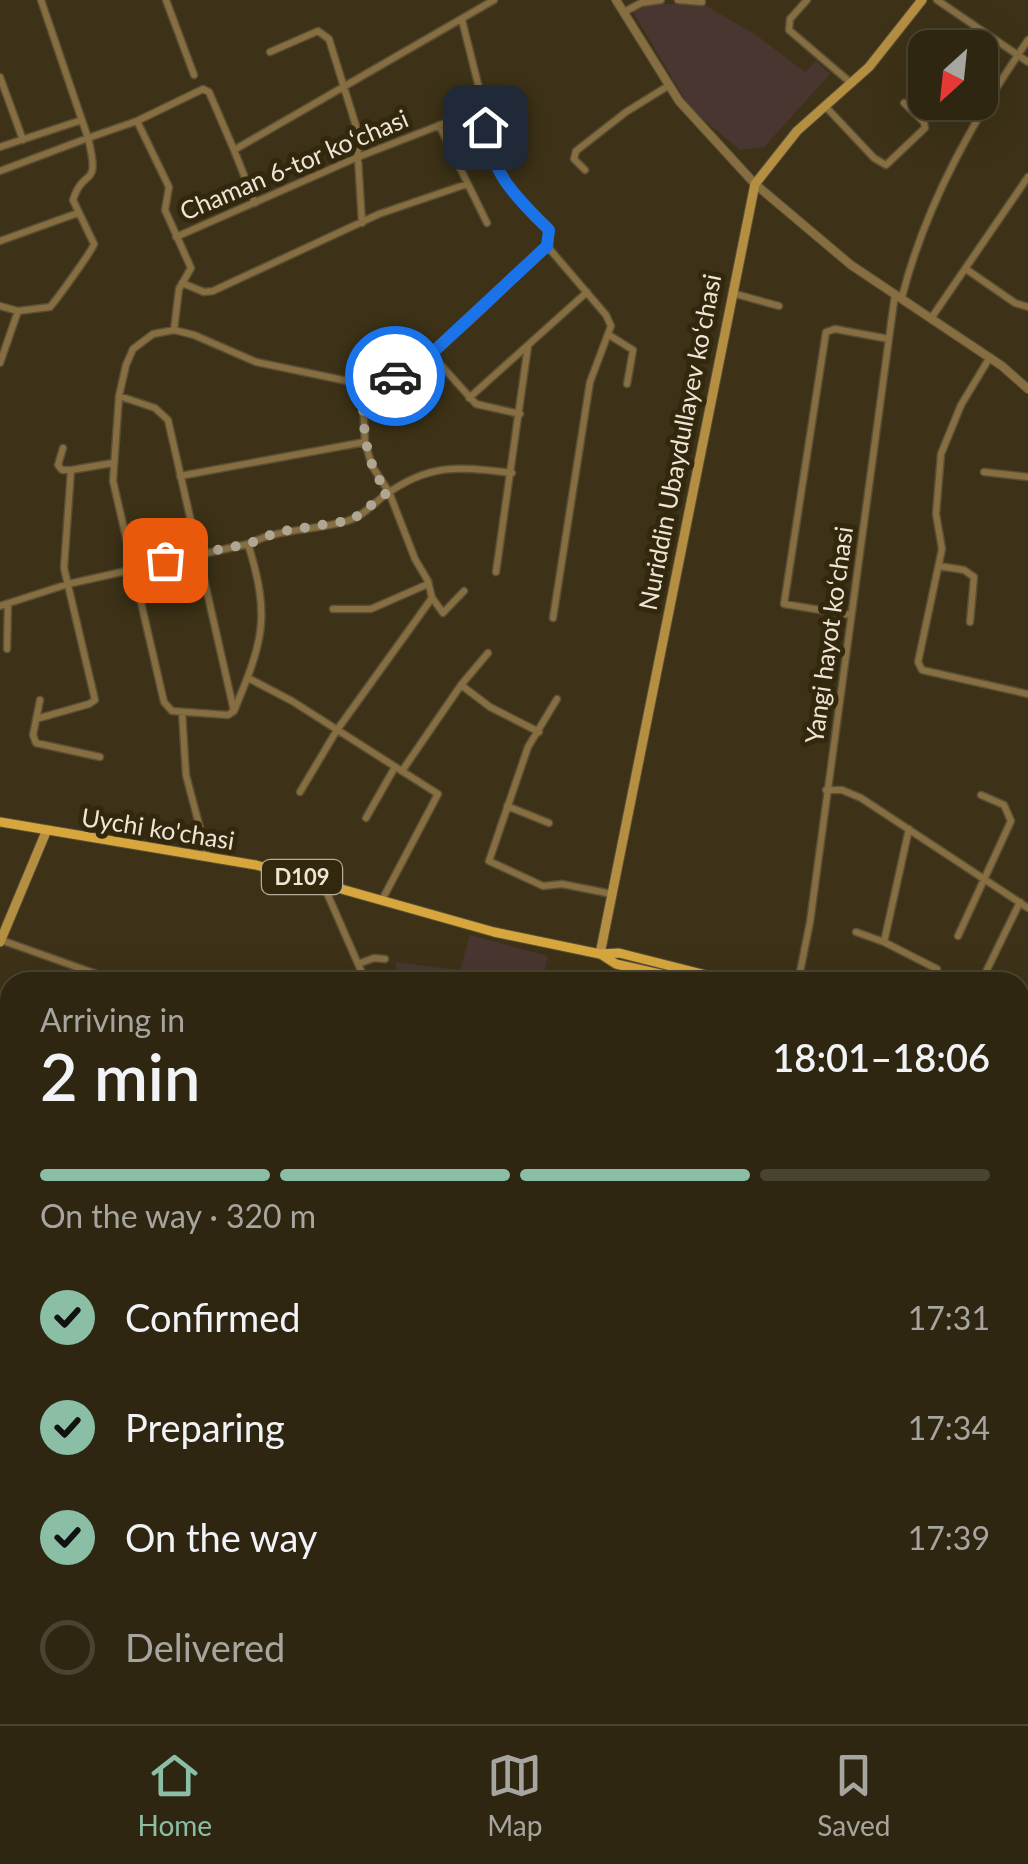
<!DOCTYPE html>
<meta charset="utf-8">
<style>
body{margin:0;font-family:Lato,sans-serif;background:#3a321f;color:#f1f3f6;height:100vh;display:flex;flex-direction:column;font-size:38px;white-space:nowrap}
*{box-sizing:border-box;margin:0}
p{font-size:32px;color:#a7a59f}
.icon{flex:none;width:55px;height:55px;fill:none;stroke:currentColor;stroke-width:2;stroke-linecap:round;stroke-linejoin:round}
.map{position:relative;flex:1;overflow:hidden}
.panel{position:absolute;left:0px;top:972px;width:1030px;height:752px;display:flex;flex-direction:column;background:#2e2611;border-radius:30px 30px 0 0;box-shadow:0 10px 40px #0002,0 0 0 2px #494331}
.panel>*{flex:none}
.needle{width:65px;rotate:207deg}
.fabs{position:absolute;left:908px;top:30px;display:grid;gap:20px}
.fabs a{display:grid;place-items:center;width:90px;height:90px;border-radius:20px;background:#2e2611;box-shadow:0 10px 40px #0002,0 0 0 2px #494331;font-size:50px}
.pin{position:absolute;display:grid;place-items:center;width:85px;height:85px;color:#fff;margin:-42px;border-radius:20px;box-shadow:0 5px 15px #0006}
.courier{position:absolute;display:grid;place-items:center;width:100px;height:100px;margin:-50px;border:8px solid #1a73e8;border-radius:50%;background:#fff;color:#222;box-shadow:0 2px 12px #0007}
.summary em{font-style:normal;font-weight:600}
.summary div{display:flex;flex-direction:column-reverse}
.summary{display:flex;align-items:center;justify-content:space-between;height:170px;padding:0 40px}
h1{font-size:65px;font-weight:600;line-height:75px}
.bar{display:grid;grid-template-columns:repeat(4,1fr);gap:15px 10px;align-content:center;height:120px;padding:0 40px}
.bar i{height:12px;border-radius:8px;background:#494331}
.bar .current{background:#8abfa5}
.bar p{grid-column:span 4}
ol{padding:0 40px;list-style:none}
li{display:flex;align-items:center;gap:30px;height:110px}
li p{margin-inline-start:auto}
li .icon{padding:10px;border-radius:50%;background:#8abfa5;color:#111;stroke-width:4}
li:last-child{color:#a7a59f}
li i{width:55px;height:55px;border:5px solid #494331;border-radius:50%}
.tab-bar{display:flex;justify-content:space-around;align-items:center;height:140px;border-top:2px solid #494331;background:#2e2611;font-size:28px;color:#a7a59f}
.tab-bar a{display:grid;justify-items:center;gap:5px}
.tab-bar .current{color:#8abfa5}
.map>svg:first-child{display:block}
</style>
<div class="map">
<svg width="1028" height="1724" viewBox="0 0 1028 1724">
<rect width="100%" height="100%" fill="#3d3217"/>
<path fill="#493630" d="M644 4H703L756 35 805 72 816 61 830 74 764 147 740 150 690 108 632 10Z
M470 935 548 956 543 978 550 982H400L395 962 460 970Z"/>
<g fill="none" stroke-linecap="round" stroke-linejoin="round">
<g stroke="#594f36" stroke-width="9">
<path id="minor" d="M41 0 88 138 137 121 203 89 209 92 234 150 494 0
M166 0 194 75
M678 0 702 2
M807 0 790 19 789 30 851 83
M937 0 1028 62
M624 12 641 3 661 0
M270 52 318 31 329 39 356 126 362 223
M0 77 23 140
M825 106 874 158 886 165 925 128 924 122 904 103
M137 121 169 187 165 210 191 268 179 289 174 330
M439 125 487 223
M0 147 82 120
M234 150 255 203
M585 170 574 159 576 151 626 112 668 86
M0 171 88 138C101 191 84 165 73 200L94 244C92 251 57 299 50 307L18 311 0 363
M176 237 358 157 484 108
M0 241 78 213
M547 246 606 315 611 326 590 382 553 618
M966 269 1015 303 1028 307
M182 283 204 292 213 291 379 214 467 184
M732 293 779 306
M902 297C926 203 974 119 1028 40
M0 306 18 311
M932 317 1028 177
M609 335 633 350 627 384
M431 354 476 404 520 414
M990 357 961 405 941 454 936 514 942 549 918 662 922 670 1028 694
M119 396 155 408 168 420 234 711 228 715 172 711 164 702 113 481 119 396 126 365 133 349 153 334 174 330 194 335 256 362 362 384C422 382 503 286 547 246L549 230 522 204 490 156 484 108 462 20
M469 398 587 292
M63 448 58 465 62 470H71
M984 472 1028 477
M180 476 365 442
M939 566 964 570 974 577 970 622
M496 572 528 346
M433 599 443 613 464 591
M0 606 68 584 248 544C280 528 313 531 347 521 362 517 373 504 385 495 431 462 460 467 512 473
M333 609H371L428 584
M851 615 784 604 826 332 835 329 889 339
M7 649 8 604
M248 678 292 701 438 794 382 900
M461 685 488 653
M557 699 528 747 489 861 543 886 562 884 612 894
M40 700 33 735 36 743 100 757
M234 711C263 641 271 618 248 544
M182 712 186 775 207 855
M36 719 89 704 95 700 64 568 71 470 113 463
M402 771 461 685 490 707 539 732
M826 790H842L861 798 1028 908
M300 792 337 730 432 598 428 581 415 559 389 492 372 466 365 442 362 384
M507 806 549 823
M366 818 395 767
M909 829 884 942 937 969
M323 884 366 982
M856 932 884 942
M958 936 1011 821 1004 805 981 795
M1 940 119 982
M358 964 374 958 385 959
M798 982 810 922 895 294
M981 982 1020 902
M0 1007 10 1013
M1020 1091 1028 1077
M0 1093 10 1099
M0 1186 10 1189
M1027 1202H1028
M1020 1267 1028 1269
M0 1280 10 1279
M1020 1348 1028 1350
M0 1362 9 1337
M1020 1430 1028 1432
M1020 1512 1028 1487
M1020 1572 1028 1575
M0 1598 10 1562
M0 1696 3 1690
M260 1715 264 1724
M821 1715 844 1724
M70 1724 74 1715
M224 1724 229 1715
M540 1724 545 1715
M763 1724 767 1715
M908 1724 910 1715"/>
</g>
<g stroke="#594f36" stroke-width="10">
<path id="tertiary" d="M616 0 679 101 755 184 851 265 1002 366 1028 389
M629 1715 630 1724"/>
</g>
<g stroke="#594f36" stroke-width="11">
<path id="secondary" d="M0 942 46 832
M600 954 755 184 797 131 869 67 922 0"/>
</g>
<g stroke="#594f36" stroke-width="11">
<path id="primary" d="M0 822 256 865 494 932 600 954 619 953 734 982
M602 955 616 964 695 982
M1020 1100 1028 1103
M1020 1109 1028 1112"/>
</g>
<use href="#minor" stroke="#866e41" stroke-width="6"/>
<use href="#tertiary" stroke="#866e41" stroke-width="8"/>
<use href="#secondary" stroke="#b48e41" stroke-width="9"/>
<use href="#primary" stroke="#d7a73e" stroke-width="9"/>
</g>
<g fill="none" stroke-linecap="round" stroke-linejoin="round">
<path stroke="#afa793" stroke-width="10" stroke-dasharray="0 18" d="M165 560 248 544 278 532 352 520 388 492C362 461 364 423 362 384L395 376"/>
<path stroke="#1a73e8" stroke-width="12" d="M395 376 431 354 547 246 549 230C516 197 492 175 485 127"/>
</g>
<g text-anchor="middle" stroke-width="10" stroke-linejoin="round" paint-order="stroke">
<rect fill="#33280d" stroke="#b5ad9a" stroke-width="2.5" x="262" y="860" width="80" height="34" rx="8"/>
<g font-size="22" font-weight="bold" fill="#ede6d6">
<text x="302" y="885">D109</text>
</g>
<g font-size="25" fill="#ede6d6" stroke="#33280d">
<text transform="translate(294 165) rotate(-23)" y="9">Chaman 6-tor koʻchasi</text>
<text transform="translate(680 442) rotate(-79)" y="9">Nuriddin Ubaydullayev koʻchasi</text>
<text transform="translate(829 635) rotate(-82)" y="9">Yangi hayot koʻchasi</text>
<text transform="translate(158 829) rotate(9)" y="9">Uychi ko'chasi</text>
</g>
</g>
</svg>
<div class="fabs">
<a><svg class="needle" viewBox="-14 -14 28 28"><path d="M0-13l5 13h-10z" fill="#e53935"/><path d="M0 13l5-13h-10z" fill="#a7a59f"/></svg></a>
</div>
<div class="pin" style="left:165px;top:560px;background:#ea580c"><svg class="icon" aria-label="bag" viewBox="0 0 24 24"><path d="M5 8h14l-1 12H6zM9 8a3 3 0 0 1 6 0"/></svg></div>
<div class="pin" style="left:485px;top:127px;background:#1f2937"><svg class="icon" aria-label="home" viewBox="0 0 24 24"><path d="M3 11l9-7 9 7M6 9v11h12V9"/></svg></div>
<div class="courier" style="left:395px;top:376px"><svg class="icon" aria-label="car" viewBox="0 0 24 24"><path d="M5 17H2v-5l4-1 3-4h7l3 4 3 1v5h-3M9 17h6M6 11h13"/><circle cx="7" cy="17" r="2"/><circle cx="17" cy="17" r="2"/></svg></div>
<section class="panel">
<div class="summary"><div><h1>2 min</h1><p>Arriving in</p></div><em>18:01–18:06</em></div>
<div class="bar"><i class="current"></i><i class="current"></i><i class="current"></i><i></i><p>On the way · 320 m</p></div>
<ol>
<li><svg class="icon" aria-label="check" viewBox="0 0 24 24"><path d="M5 12l5 5 9-10"/></svg>Confirmed<p>17:31</p></li>
<li><svg class="icon" aria-label="check" viewBox="0 0 24 24"><path d="M5 12l5 5 9-10"/></svg>Preparing<p>17:34</p></li>
<li><svg class="icon" aria-label="check" viewBox="0 0 24 24"><path d="M5 12l5 5 9-10"/></svg>On the way<p>17:39</p></li>
<li><i></i>Delivered</li>
</ol>
</section>
</div>
<nav class="tab-bar">
<a class="current"><svg class="icon" aria-label="home" viewBox="0 0 24 24"><path d="M3 11l9-7 9 7M6 9v11h12V9"/></svg>Home</a>
<a><svg class="icon" aria-label="map" viewBox="0 0 24 24"><path d="M3 6l6-2 6 2 6-2v14l-6 2-6-2-6 2zM9 4v14M15 6v14"/></svg>Map</a>
<a><svg class="icon" aria-label="saved" viewBox="0 0 24 24"><path d="M7 4h10v16l-5-4-5 4z"/></svg>Saved</a>
</nav>
